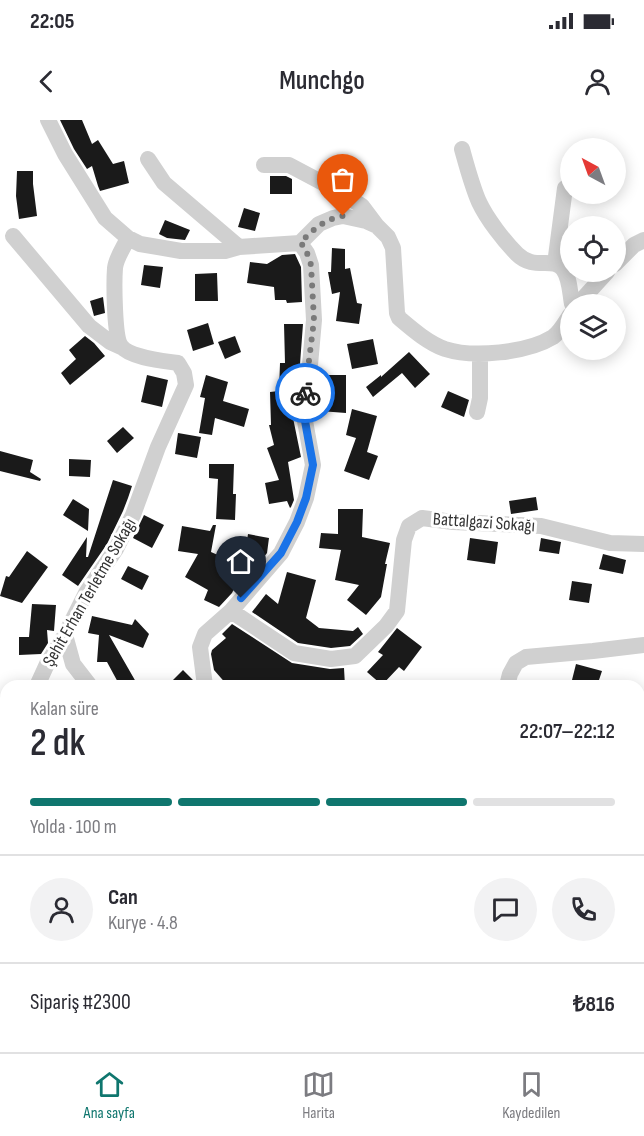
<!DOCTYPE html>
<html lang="tr">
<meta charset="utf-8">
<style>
body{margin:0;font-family:"Sofia Sans Condensed",sans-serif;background:#f2f2f3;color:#2b2b33;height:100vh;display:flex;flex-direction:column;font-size:22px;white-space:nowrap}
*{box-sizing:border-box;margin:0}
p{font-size:20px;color:#7c7c81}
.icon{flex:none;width:33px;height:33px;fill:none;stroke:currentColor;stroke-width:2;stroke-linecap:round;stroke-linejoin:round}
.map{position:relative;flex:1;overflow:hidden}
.sheet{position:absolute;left:0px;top:560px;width:645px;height:374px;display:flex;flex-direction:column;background:#fff;border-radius:18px 18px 0 0;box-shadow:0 3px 15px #0003}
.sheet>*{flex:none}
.needle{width:39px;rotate:319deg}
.fabs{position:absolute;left:560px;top:18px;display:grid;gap:12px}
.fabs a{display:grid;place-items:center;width:66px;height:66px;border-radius:50%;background:#fff;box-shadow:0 3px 15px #0003;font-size:30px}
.pin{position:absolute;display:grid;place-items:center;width:51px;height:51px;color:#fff;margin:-62px -26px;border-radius:50% 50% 50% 0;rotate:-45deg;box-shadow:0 0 6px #0007}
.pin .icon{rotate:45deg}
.courier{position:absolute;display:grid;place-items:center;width:60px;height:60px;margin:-30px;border:4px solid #1a73e8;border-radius:50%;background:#fff;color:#222;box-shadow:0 2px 8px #0007}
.head em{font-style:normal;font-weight:600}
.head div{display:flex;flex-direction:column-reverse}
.head{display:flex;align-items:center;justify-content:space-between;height:102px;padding:0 30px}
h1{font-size:39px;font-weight:600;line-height:45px}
.bar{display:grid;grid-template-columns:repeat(4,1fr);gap:9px 6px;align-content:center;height:72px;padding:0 30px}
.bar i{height:8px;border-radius:4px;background:#e1e1e2}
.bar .current{background:#0f766e}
.bar p{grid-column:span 4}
.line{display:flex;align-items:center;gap:15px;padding:0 30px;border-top:2px solid #e1e1e2}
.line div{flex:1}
.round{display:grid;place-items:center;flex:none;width:63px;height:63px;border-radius:32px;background:#f2f2f3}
.status{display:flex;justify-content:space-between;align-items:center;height:42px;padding:0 30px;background:#fff;direction:ltr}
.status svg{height:16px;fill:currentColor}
header{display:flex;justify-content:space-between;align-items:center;height:78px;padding:0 30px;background:#fff;font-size:27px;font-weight:600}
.dock{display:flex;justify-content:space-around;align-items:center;height:84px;border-top:2px solid #e1e1e2;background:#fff;font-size:16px;color:#7c7c81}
.dock a{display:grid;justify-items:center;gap:3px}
.dock .current{color:#0f766e}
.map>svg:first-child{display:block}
</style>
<div class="status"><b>22:05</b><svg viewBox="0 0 49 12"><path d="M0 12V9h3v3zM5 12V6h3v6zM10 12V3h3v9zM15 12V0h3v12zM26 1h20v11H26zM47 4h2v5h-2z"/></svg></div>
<header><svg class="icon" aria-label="back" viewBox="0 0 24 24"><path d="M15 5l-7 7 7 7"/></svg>Munchgo<svg class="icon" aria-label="person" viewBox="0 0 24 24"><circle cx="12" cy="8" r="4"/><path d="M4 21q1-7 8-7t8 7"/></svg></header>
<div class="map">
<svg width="644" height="932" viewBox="0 0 644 932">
<rect width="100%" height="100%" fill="#fff"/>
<path fill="#1a1a1a" d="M60 0H82L92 24 98 20 113 44 124 41 129 63 100 71 98 66 92 46 87 49 74 29Z
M17 51H33V64L37 96 19 99 16 76Z
M270 56H286L292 59V74H270Z
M244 88 260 93 255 111 238 107Z
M165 100 190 110 185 120 167 118 159 114Z
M332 128 345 129V149L350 148 357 183 362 184 359 204 336 201 340 172 332 174 328 152H331Z
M295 134 301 147 302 182 287 183 286 180H275L274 167 247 163 250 142 267 144 282 135Z
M144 145 163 147 160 168 141 165Z
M217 153 218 181H195V154Z
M103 177 105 193 94 196 90 181Z
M208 203 214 224 193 231 187 210Z
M284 204H303L300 244 297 261H295V270L292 293 301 337 288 342 294 380 291 387 290 388 287 381 269 384 265 363 279 360 267 328 274 325 269 305H271L270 272 279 271 280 243H285Z
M85 216 94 223 105 236 70 265 61 253 76 239 69 230Z
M235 216 241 232 225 239 218 222Z
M373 219 378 244 352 249 347 224Z
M409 232 430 254 415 268 402 253 373 277 366 267 381 255V257Z
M147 255 168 260 162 287 141 282Z
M206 255 228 262 223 281 249 289 244 307 215 298 212 315 199 313 205 278 200 277Z
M319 255H346V293L320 291 321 269H318Z
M448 271 469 280 464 297 441 287Z
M352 289 377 296 367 332 378 336 369 360 344 351 356 318 346 315Z
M123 307 134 318 117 333 107 321Z
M178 313 201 317 197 338 175 334Z
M0 331 33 340 30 352 41 359 40 361 0 351Z
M69 339 91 340 90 357 69 356Z
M209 344H234L233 374H236L235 400 216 399 218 359 209 358Z
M113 360 132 366 128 378 123 391 107 424 78 466 62 455 87 417 86 437H88Z
M536 377 538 390 511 394 509 381Z
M73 379 89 389 88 411 63 395Z
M338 389H363L362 417 390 423 385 444H387L381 477 366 495 347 480 359 465 335 460 341 430 319 428 321 413 338 414Z
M144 395 164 405 152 428 133 418Z
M213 405H216L211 432 245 447 232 473 219 487 204 480 208 470 185 457 198 434 178 431 182 406 210 411Z
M248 414 269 418 267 433 260 442 244 439Z
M470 418 498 422 495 444 467 440Z
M541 418 561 422 559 434 539 431Z
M27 431 48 447 22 483 0 476 6 456 9 457Z
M603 434 626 440 623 454 599 449Z
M128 446 149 456 142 470 121 459Z
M287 452 316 460 306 498 319 508 353 511 358 507 363 514 350 526 331 528 298 523 252 492 266 474 278 484Z
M572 461 592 464 589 483 569 480Z
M32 484 56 485 54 511 47 510 48 523 41 534 19 535V517H29Z
M92 496 132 505 135 499 149 514 143 528 109 515 136 562 130 566H120L107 542H97L99 515 88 513Z
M232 504 292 543 330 549 344 548 345 566H228L214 550 211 534 212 530 226 518 222 514Z
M397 508 422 527 404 551 399 547 382 565 367 552 383 535 378 532Z
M576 544 602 551 597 566H592L572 560Z
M183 550 194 561V566H167Z"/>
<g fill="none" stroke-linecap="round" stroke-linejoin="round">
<path stroke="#d0d0d0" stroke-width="16" d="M48 0 65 34 105 98 128 118
M462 29C467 47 472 66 479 82 487 99 504 121 517 134 534 151 553 136 563 149 570 158 570 174 572 184
M148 39 164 63 239 127
M264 45H289L340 72 362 86 377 106
M13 116 89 206 110 222 121 227
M300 123 319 104 333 98 343 96 366 101 377 106 388 117 393 128 397 193 399 198C412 209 428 223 445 229 473 238 527 233 553 217 560 212 565 203 570 195
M555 144 565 68
M615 144 634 125 644 120
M578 184 607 152
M477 292 480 278V235
M231 491 281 433 297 402 306 378 313 345 303 290 310 245 314 200 311 145 307 133 300 123
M65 515 73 544 90 566
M37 566 47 544 65 515 86 473 116 429 133 395 158 327 186 265 184 253 178 243C165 241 130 238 121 226 114 217 114 161 115 148 116 138 124 127 128 118L140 124 181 131H225L239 127 300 123
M205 566 200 527 205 514 231 491 294 533 331 539 355 536 386 506 397 491 404 420 409 406 422 398 453 402 541 406 610 423 644 424
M507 566 510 554 516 543 526 537 593 531 644 525
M0 729 6 733
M0 847 6 854
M0 888 6 891
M172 932 173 927"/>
</g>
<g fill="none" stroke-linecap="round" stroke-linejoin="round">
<path stroke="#7a7a7a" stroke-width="6" stroke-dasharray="0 10.8" d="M305 273 314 200 311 145 305 127 300 123C313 110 324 99 343 96"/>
<path stroke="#1a73e8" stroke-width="8" d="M241 478 281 433 297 402 306 378 313 345 303 290 305 273"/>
</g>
<g text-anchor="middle" stroke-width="6" stroke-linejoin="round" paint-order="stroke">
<g font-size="18" fill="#333" stroke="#fff">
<text transform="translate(484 402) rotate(4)" y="6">Battalgazi Sokağı</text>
<text transform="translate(89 472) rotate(-60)" y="6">Şehit Erhan Terletme Sokağı</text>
</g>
</g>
</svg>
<div class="fabs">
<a><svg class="needle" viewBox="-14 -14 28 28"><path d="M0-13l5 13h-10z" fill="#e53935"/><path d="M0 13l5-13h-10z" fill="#7c7c81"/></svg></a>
<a><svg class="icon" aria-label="locate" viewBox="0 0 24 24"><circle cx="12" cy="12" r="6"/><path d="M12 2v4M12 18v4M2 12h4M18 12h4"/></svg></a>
<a><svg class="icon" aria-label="layers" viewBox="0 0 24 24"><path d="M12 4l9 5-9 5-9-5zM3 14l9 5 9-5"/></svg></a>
</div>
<div class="pin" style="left:343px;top:96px;background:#ea580c"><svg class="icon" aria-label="bag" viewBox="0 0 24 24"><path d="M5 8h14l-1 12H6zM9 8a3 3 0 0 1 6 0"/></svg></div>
<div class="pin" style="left:241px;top:478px;background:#1f2937"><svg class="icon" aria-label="home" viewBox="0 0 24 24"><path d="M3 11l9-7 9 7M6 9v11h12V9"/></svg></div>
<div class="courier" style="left:305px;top:273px"><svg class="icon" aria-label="bike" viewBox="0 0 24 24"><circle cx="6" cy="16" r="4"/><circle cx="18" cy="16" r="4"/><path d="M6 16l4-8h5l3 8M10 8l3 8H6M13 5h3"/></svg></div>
<section class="sheet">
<div class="head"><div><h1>2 dk</h1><p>Kalan süre</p></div><em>22:07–22:12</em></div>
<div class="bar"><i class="current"></i><i class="current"></i><i class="current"></i><i></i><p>Yolda · 100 m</p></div>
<div class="line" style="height:108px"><a class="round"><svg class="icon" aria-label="person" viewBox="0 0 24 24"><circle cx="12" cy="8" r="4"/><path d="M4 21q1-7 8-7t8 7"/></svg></a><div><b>Can</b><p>Kurye · 4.8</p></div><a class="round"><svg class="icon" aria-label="chat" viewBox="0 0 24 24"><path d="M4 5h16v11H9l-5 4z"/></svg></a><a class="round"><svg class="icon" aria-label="phone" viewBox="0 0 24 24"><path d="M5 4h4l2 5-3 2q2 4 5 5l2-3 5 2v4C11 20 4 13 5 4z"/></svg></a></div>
<div class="line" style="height:78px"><div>Sipariş #2300</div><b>₺816</b></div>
</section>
</div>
<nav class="dock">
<a class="current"><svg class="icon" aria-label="home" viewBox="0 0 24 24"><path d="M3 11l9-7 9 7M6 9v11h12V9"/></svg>Ana sayfa</a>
<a><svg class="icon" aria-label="map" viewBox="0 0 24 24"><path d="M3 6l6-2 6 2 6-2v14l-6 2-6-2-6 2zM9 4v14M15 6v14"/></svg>Harita</a>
<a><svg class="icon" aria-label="saved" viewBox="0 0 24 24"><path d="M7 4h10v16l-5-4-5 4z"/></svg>Kaydedilen</a>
</nav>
